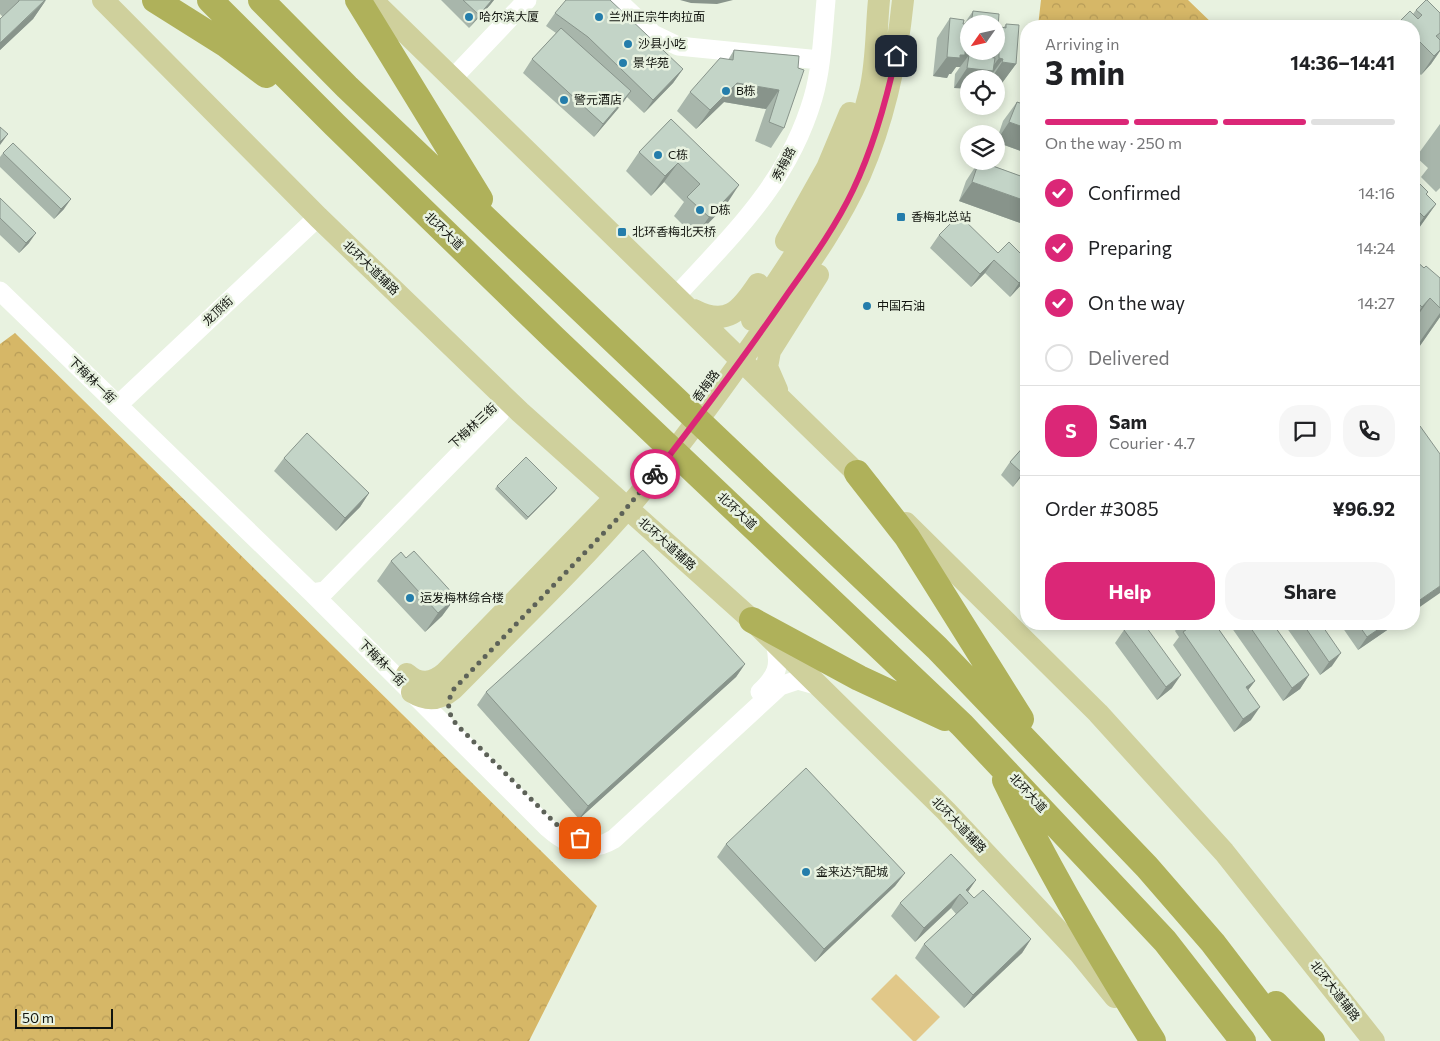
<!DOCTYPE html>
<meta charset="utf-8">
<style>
body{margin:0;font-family:Commissioner,"Noto Sans SC",sans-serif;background:#f6f6f6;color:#202124;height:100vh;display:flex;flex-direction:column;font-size:19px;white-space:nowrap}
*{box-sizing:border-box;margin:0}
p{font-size:16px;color:#757577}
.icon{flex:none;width:28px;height:28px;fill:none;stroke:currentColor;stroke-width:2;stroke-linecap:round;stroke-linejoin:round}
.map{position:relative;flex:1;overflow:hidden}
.drawer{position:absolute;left:1020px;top:20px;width:400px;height:610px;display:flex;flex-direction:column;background:#fff;border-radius:20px;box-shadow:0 2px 12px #0003}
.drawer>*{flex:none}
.needle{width:32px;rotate:236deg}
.controls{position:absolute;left:960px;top:15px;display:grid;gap:10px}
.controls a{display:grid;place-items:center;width:45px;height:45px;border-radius:50%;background:#fff;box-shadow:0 2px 12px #0003;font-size:25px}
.scale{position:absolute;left:15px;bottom:12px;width:98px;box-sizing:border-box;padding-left:5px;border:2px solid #12150f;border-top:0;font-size:14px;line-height:18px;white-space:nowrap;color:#12150f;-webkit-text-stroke:4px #e8f2e0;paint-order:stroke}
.pin{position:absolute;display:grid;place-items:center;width:42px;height:42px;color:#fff;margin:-21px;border-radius:10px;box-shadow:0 2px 8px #0006}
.courier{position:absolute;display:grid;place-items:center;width:50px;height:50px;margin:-25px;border:4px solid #db2777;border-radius:50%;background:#fff;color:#222;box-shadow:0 1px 6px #0007}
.head em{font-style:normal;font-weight:700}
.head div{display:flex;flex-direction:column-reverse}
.head{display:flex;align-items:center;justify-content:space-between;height:85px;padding:0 25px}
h1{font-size:32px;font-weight:700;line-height:38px}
.bar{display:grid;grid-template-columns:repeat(4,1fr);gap:8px 5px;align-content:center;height:60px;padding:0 25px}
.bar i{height:6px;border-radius:4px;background:#e0e0e0}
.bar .selected{background:#db2777}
.bar p{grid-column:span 4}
.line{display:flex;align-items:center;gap:12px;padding:0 25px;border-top:1px solid #e0e0e0}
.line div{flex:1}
.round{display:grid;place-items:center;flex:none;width:52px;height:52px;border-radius:20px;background:#f6f6f6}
ol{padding:0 25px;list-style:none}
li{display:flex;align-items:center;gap:15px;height:55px}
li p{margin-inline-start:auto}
li .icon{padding:5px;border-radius:50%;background:#db2777;color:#fff;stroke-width:4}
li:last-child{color:#757577}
li i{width:28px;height:28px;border:2px solid #e0e0e0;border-radius:50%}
.button{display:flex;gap:10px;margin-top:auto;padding:10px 25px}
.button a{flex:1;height:58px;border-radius:20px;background:#db2777;color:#fff;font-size:20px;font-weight:700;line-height:58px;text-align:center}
.button a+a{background:#f6f6f6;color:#202124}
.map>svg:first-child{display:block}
</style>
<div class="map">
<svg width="1440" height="1041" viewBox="0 0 1440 1041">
<defs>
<pattern id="forest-crowns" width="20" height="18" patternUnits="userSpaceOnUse" patternTransform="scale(1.25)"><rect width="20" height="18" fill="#d6b767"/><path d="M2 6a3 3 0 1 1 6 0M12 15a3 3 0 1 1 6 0" fill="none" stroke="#b79c58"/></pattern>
</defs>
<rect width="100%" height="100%" fill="#e8f2e0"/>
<path fill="url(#forest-crowns)" d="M1041 0H1188L1215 26H1038Z
M15 333 597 906 529 1041H0V344Z"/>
<path fill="#e1c889" d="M896 974 940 1017 916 1041H913L871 999Z"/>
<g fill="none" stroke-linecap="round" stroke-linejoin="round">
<path stroke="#fff" stroke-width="19" d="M617 0 653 34 678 46 820 60
M452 79 527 0
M0 291 312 593 548 828C568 846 589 854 614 839L780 686 798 680 816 685
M676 296C734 233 788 183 813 98 822 67 823 32 826 0
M118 405 318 217
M312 593 325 591 500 413 506 398
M760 692C777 676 781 666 775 643"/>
<path stroke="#cfd09c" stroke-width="22" d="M103 0 318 217 520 412 752 620 946 811 1080 954 1115 997
M372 0 870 486
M786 241 827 168 850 113
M694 310C727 327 740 311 758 284
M752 320C802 243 849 183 870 91 877 62 876 30 879 0
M777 390 767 367 770 351 818 275
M906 523 1098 713 1224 852 1374 1041
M407 674C419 685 432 684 445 673L608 505
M412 692C427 701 440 700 453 689 515 626 580 564 637 497 687 438 732 375 776 311 806 268 838 224 860 175 884 120 897 60 903 0"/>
<path stroke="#afb15a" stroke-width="26" d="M155 0 225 44 266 75
M210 0 335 125 554 338 962 725 1165 941 1243 1041
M261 0 347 87 937 648 1147 867 1213 943 1288 1041
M358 0 480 199
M857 473 907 537 1021 719
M752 620 859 678 945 718
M1005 780C1049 871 1099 956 1153 1041
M1276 1004 1312 1041"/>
</g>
<path fill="#a8b6ab" d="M0 0H46L33 19 0 50V19L3 17 0 14Z
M441 0H494L490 5 469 28Z
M1416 10 1440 13V51L1431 64 1421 75 1414 69V26H1396L1399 22 1413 14Z
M973 11 996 24H969V51H996V35L1001 27H1004L1006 24 1016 64 1002 83H996V79H989L988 78 954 88 955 74 960 67H956L951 74H949L947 78 933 76 937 38 950 18 964 24Z
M555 13 683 69 673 83 644 113 627 97 622 104 594 137 523 73 532 59 556 33 546 26Z
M734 50 799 56 784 128 771 148 755 141 766 109 724 102 696 129 677 111 690 92 728 60Z
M1017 102 1026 105V153L996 142 1003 121Z
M671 119 726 205 695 237 674 216 684 202 664 182 651 196 626 171 639 152Z
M1440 124V188L1436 192 1421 177 1428 168 1416 157Z
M3 153 64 209 54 219 0 167V157Z
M979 161 1026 178V225L959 201 966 181Z
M1414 178 1428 192 1426 195 1436 204 1414 235Z
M0 198 29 243 19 253 0 235Z
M939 235 998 253 1026 259V288L1022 284 1010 297 985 273 971 287 930 248Z
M1414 259 1424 268 1440 278V317L1417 350 1414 354Z
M1026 444V484L1020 478 1013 487 1001 475 1010 462Z
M284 458 369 493 360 507 336 531 274 471Z
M497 486 555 491 526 520 495 489Z
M406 558 456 597 442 616 425 632 377 581 391 561Z
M1181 624H1215L1255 681 1248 690 1251 720 1234 732 1173 645 1179 637 1175 631Z
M1229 624H1273L1309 675 1300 689 1283 701Z
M1284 624H1321L1332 666 1320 675Z
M1340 624H1396L1358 650Z
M1124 630 1172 688 1157 700 1115 643Z
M745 664 736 677 579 819 477 705 486 692Z
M726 844 905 873 895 886 815 962 717 857Z
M976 880 968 891 974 898 1031 939 1022 953 964 1008 915 958 924 944 956 914 951 908 915 942 891 916 900 903Z"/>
<path fill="#88948b" d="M46 0 33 19 0 50V43Z
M492 0H494L490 5 469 28 479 15Z
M680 0H733L717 4 691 3Z
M965 47 969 48V51H975L968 61 969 55 960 67H956L951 74H949L947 78 933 76 947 57Z
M996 50 999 51 986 70H990L999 58 1003 59 989 78 988 79H969V89L954 88 967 68 986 51H996Z
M1440 50V51L1431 64 1421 75 1434 56Z
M1002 62 1016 64 1002 83H996V79H991Z
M683 69 673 83 644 113 653 100Z
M737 83 779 90 766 109 724 102 696 129 710 110Z
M631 91 622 104 594 137 603 124Z
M1009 122 1026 128V153L996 142Z
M8 134 0 145V142Z
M678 163 664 182 651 196 665 176Z
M972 182 1026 201V225L959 201Z
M739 185 726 205 695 237 709 217Z
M71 199 64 209 54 219 61 209Z
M1436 204 1414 235V231L1424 217Z
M36 233 29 243 19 253 26 243Z
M994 260 985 273 971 287 980 274Z
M1026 276V278L1022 284 1010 297 1019 283Z
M1430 298 1414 321V318L1422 307Z
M1440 313V317L1417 350 1414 354V350Z
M1026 469 1020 478 1013 487 1022 473Z
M557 488 555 491 526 520 528 517Z
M369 493 360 507 336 531 345 518Z
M1440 586V593L1414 611V604Z
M456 597 442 616 425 632 438 613Z
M1386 624H1396L1358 650 1367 637Z
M1341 653 1332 666 1320 675 1329 662Z
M745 664 736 677 579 819 588 806Z
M1181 675 1172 688 1157 700 1166 687Z
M1309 675 1300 689 1283 701 1292 688Z
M1255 681 1245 694 1246 687Z
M1260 707 1251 720 1234 732 1243 719Z
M905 873 895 886 815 962 824 949Z
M976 880 967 893 966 890Z
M960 894 951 908 915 942 924 928Z
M1031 939 1022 953 964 1008 973 995Z"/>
<path fill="#c3d4c7" stroke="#88948b" d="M19 0H45L0 43V19L19 1Z
M463 0H492L479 15Z
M566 0H610L683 69 653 100 588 37 555 13Z
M1426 0H1427L1440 13V33L1436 36 1440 40V50L1434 56 1414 36V26H1404L1399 22 1410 11 1418 19 1422 15 1416 10Z
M973 11 999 14 998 27H996V24H971Z
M950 18 964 20 963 24H968L967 32H969V48L965 47V55H960V58L947 57Z
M1006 24 1019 25 1016 64 1002 62 1003 59 999 58V51L996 50V35H1001V27L1006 28Z
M561 28 631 91 603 124 532 59Z
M734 50 799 56 798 68 804 70 784 128 769 122 779 90 737 83 710 110 690 92 720 58 733 60Z
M977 51H987V57L995 58 993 71 967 68 969 55 976 56Z
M1017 102 1026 105V128L1009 122Z
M671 119 739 185 709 217 687 197 700 184 678 163 665 176 639 152Z
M0 127 8 134 0 142Z
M13 143 71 199 61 209 3 153Z
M979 161 1026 178V201L972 182Z
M1414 178 1428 192 1426 194 1436 204 1424 217 1414 207Z
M0 198 36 233 26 243 0 218Z
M959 215 998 253 1009 242 1026 259V276L1019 283 994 260 980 274 939 235Z
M1414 259 1424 268 1426 266 1440 278V308L1430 298 1422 307 1414 299Z
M1420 426 1440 454V586L1414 604V431Z
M307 433 369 493 345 518 284 458Z
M1026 444V469L1022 473 1010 462Z
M526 457 557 488 528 517 497 486Z
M643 550 745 664 588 806 486 692Z
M414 551 456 597 438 613 391 561 401 552 406 558Z
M1132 624H1144L1181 675 1166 687 1124 630Z
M1188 624H1215L1255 681 1246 687 1260 707 1243 719 1183 632 1190 627Z
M1248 624H1273L1309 675 1292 688Z
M1303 624H1321L1341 653 1329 662Z
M1358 624H1386L1367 637Z
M806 768 905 873 824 949 726 844Z
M951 854 976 880 966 890 974 898 983 890 1031 939 973 995 924 944 968 903 960 894 924 928 900 903Z"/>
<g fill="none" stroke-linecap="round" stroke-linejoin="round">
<path stroke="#5d6258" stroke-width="5" stroke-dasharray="0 9" d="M580 838 569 833 556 824 457 725C447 713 446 702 454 689L619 517 655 474"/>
<path stroke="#db2777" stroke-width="6" d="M655 474C700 416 744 357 786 296 810 262 835 228 853 190 873 148 886 102 896 56"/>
</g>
<g fill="#247dab" stroke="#e8f2e0" stroke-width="2">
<circle cx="469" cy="17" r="5"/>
<circle cx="599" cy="17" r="5"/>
<circle cx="628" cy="44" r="5"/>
<circle cx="623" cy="63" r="5"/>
<circle cx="726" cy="91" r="5"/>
<circle cx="564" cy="100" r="5"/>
<circle cx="658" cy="155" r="5"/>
<circle cx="700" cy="210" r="5"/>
<rect x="896" y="212" width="10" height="10" rx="2.5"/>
<rect x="617" y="227" width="10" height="10" rx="2.5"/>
<circle cx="867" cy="306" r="5"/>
<circle cx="410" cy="598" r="5"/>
<circle cx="806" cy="872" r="5"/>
</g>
<g text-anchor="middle" stroke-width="5" stroke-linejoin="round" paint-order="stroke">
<g font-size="12" fill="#12150f" stroke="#e8f2e0" text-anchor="start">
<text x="479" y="21">哈尔滨大厦</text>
<text x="609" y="21">兰州正宗牛肉拉面</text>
<text x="638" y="48">沙县小吃</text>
<text x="633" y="67">景华苑</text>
<text x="736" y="95">B栋</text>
<text x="574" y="104">警元酒店</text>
<text x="668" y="159">C栋</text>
<text x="710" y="214">D栋</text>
<text x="911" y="221">香梅北总站</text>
<text x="632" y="236">北环香梅北天桥</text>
<text x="877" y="310">中国石油</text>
<text x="420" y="602">运发梅林综合楼</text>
<text x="816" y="876">金来达汽配城</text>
</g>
<g font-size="12" fill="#12150f" stroke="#e8f2e0">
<text transform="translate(784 164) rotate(-63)" y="4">秀梅路</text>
<text transform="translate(444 231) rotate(44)" y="4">北环大道</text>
<text transform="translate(371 268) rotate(44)" y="4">北环大道辅路</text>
<text transform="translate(218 311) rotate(-43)" y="4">龙顶街</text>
<text transform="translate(92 380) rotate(44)" y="4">下梅林一街</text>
<text transform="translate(706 386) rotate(-54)" y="4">香梅路</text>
<text transform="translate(473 426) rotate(-43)" y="4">下梅林三街</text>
<text transform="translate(737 511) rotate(43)" y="4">北环大道</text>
<text transform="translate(667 544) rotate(42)" y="4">北环大道辅路</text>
<text transform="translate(382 663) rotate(45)" y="4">下梅林一街</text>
<text transform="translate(1028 793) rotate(47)" y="4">北环大道</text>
<text transform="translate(959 825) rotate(46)" y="4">北环大道辅路</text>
<text transform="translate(1335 991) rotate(52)" y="4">北环大道辅路</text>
</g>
</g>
</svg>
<div class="controls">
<a><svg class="needle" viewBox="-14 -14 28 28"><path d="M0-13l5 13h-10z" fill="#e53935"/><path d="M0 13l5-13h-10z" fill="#757577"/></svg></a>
<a><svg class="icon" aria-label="locate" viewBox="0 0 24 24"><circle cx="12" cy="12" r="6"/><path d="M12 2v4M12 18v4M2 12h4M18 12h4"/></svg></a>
<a><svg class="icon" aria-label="layers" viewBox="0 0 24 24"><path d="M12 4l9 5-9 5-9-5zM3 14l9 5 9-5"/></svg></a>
</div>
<div class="scale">50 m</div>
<div class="pin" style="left:580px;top:838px;background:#ea580c"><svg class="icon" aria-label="bag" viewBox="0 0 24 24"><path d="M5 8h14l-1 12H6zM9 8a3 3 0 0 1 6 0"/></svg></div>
<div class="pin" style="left:896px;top:56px;background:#1f2937"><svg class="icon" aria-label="home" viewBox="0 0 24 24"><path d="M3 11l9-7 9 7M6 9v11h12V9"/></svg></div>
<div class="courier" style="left:655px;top:474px"><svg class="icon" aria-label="bike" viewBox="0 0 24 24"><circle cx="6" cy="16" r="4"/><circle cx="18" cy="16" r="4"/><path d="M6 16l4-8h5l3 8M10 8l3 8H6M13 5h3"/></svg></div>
<section class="drawer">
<div class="head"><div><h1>3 min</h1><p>Arriving in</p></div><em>14:36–14:41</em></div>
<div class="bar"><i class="selected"></i><i class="selected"></i><i class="selected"></i><i></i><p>On the way · 250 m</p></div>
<ol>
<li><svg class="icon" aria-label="check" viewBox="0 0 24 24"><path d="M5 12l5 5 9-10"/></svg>Confirmed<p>14:16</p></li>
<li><svg class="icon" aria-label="check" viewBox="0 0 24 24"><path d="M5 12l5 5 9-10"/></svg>Preparing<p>14:24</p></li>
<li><svg class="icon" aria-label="check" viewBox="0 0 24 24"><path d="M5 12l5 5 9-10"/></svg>On the way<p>14:27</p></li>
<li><i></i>Delivered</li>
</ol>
<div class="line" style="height:90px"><b class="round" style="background:#db2777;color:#fff">S</b><div><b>Sam</b><p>Courier · 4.7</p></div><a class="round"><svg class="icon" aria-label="chat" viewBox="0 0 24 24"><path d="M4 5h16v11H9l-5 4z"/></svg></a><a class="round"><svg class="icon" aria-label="phone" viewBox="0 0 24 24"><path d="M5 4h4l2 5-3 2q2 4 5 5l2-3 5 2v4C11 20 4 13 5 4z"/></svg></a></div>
<div class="line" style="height:65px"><div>Order #3085</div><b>¥96.92</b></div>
<div class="button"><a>Help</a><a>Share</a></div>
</section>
</div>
